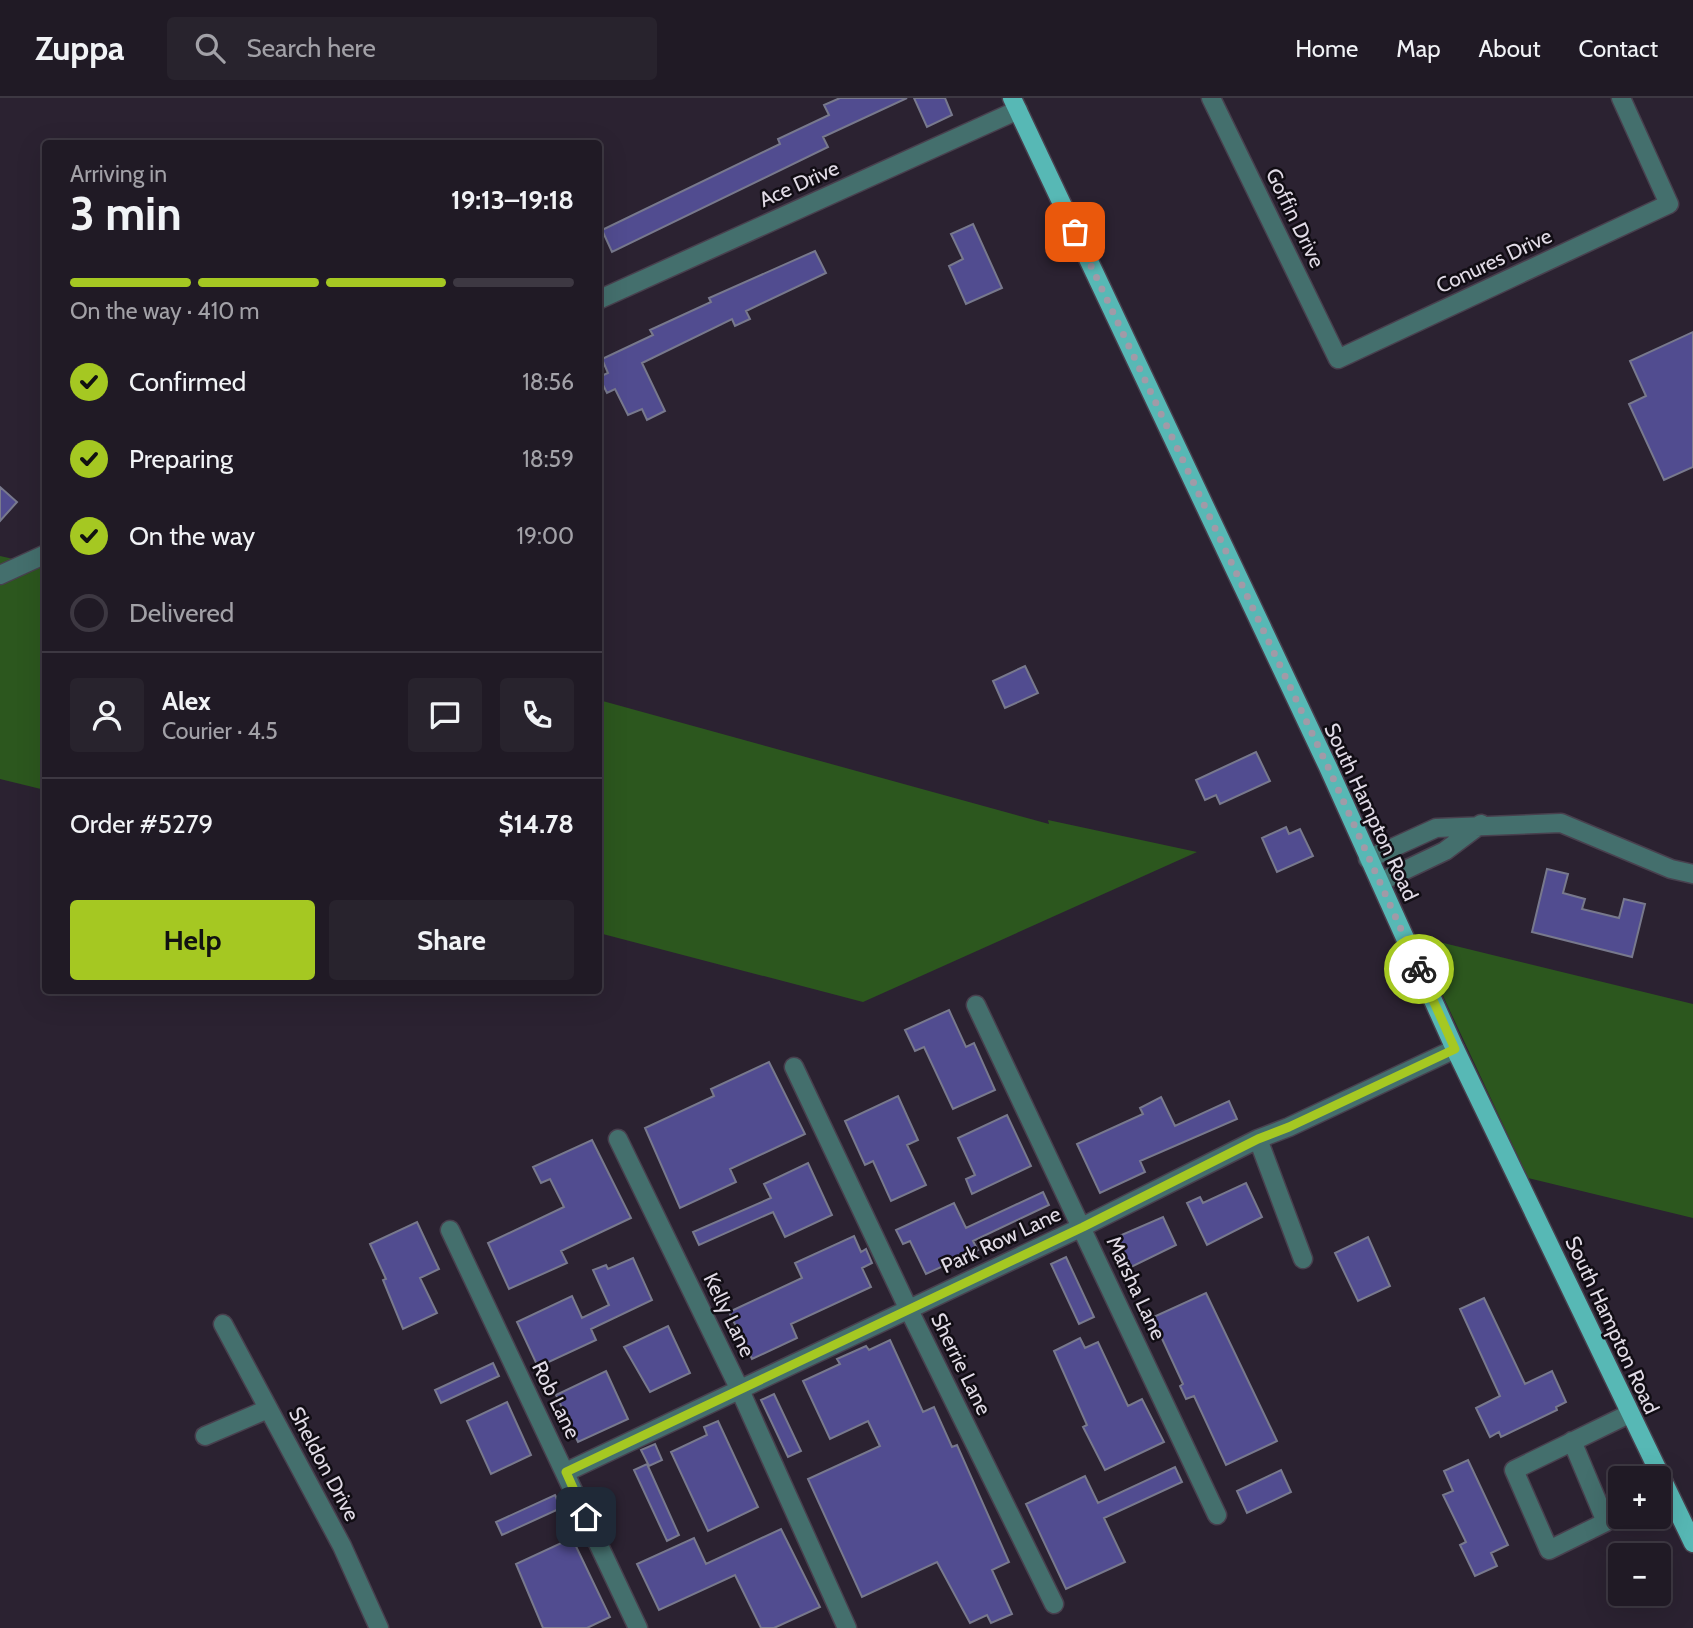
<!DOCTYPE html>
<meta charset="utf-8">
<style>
body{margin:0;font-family:Cabin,sans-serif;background:#28232d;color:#f1f3f6;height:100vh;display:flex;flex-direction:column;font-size:26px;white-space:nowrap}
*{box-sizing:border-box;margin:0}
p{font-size:23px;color:#a2a1a7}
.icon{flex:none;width:38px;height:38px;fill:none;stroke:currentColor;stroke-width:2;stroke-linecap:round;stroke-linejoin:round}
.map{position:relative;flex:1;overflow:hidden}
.side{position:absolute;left:42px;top:42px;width:560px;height:854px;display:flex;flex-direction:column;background:#201a25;border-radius:7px;box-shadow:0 7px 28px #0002,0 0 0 2px #3d3842}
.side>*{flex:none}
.controls{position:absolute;left:1608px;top:1368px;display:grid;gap:14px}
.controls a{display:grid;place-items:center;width:63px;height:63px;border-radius:7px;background:#201a25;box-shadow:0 7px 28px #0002,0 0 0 2px #3d3842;font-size:35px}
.pin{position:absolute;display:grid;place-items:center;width:60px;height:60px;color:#fff;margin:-30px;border-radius:14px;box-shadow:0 4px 10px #0006}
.courier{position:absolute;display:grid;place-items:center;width:70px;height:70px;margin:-35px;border:5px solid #a5c822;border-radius:50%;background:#fff;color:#222;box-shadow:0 2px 9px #0007}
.headline em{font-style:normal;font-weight:700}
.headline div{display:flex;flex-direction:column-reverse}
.headline{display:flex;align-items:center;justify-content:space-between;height:119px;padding:0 28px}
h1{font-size:46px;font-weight:700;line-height:52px}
.bar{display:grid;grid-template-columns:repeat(4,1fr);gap:10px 7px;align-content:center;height:84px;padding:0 28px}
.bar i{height:9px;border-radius:5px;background:#3d3842}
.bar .on{background:#a5c822}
.bar p{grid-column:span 4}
.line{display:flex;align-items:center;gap:18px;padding:0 28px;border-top:2px solid #3d3842}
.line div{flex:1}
.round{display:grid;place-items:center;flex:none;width:74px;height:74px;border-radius:7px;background:#28232d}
ol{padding:0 28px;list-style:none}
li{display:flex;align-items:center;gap:21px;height:77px}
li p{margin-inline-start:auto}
li .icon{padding:7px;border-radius:50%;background:#a5c822;color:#111;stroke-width:4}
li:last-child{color:#a2a1a7}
li i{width:38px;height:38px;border:4px solid #3d3842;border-radius:50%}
.action{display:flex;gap:14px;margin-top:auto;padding:14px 28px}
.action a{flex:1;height:80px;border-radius:7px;background:#a5c822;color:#111;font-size:28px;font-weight:700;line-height:80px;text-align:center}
.action a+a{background:#28232d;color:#f1f3f6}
header{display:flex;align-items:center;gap:42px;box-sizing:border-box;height:98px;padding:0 35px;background:#201a25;border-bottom:2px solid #3d3842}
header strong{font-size:33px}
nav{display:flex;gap:38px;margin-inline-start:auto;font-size:24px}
.search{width:490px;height:63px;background:#28232d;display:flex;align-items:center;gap:18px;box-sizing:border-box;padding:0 24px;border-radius:7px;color:#a2a1a7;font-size:26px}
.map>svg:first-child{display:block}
</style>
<header>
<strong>Zuppa</strong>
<div class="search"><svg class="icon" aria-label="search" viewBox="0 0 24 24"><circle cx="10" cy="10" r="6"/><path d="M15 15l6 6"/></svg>Search here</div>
<nav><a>Home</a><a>Map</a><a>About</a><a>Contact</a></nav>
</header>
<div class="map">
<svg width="1693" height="1530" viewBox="0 0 1693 1530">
<rect width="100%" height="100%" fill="#2b2231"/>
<path fill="#2c571e" d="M0 458 45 468V692L0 681Z
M599 602 1049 726 1048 722 1197 754 863 904 599 835Z
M1415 838 1693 906V1120L1528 1080Z"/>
<path fill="#514c90" stroke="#78798d" stroke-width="2" d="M840 0H907L823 39 828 49 612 154 602 132 780 46 778 41 829 17 824 7Z
M914 0H945L952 17 927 29Z
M973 126 1002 190 966 206 949 168 963 161 951 136Z
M815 153 826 175 746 213 750 221 735 228 732 221 642 265 665 313 647 322 642 311 628 317 615 291 607 295 599 279 608 275 602 261 653 237 650 232 711 204 709 200Z
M1693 234V369L1664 382 1629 306 1646 298 1630 263Z
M0 389 17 404 0 423Z
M1025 568 1038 595 1005 610 993 583Z
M1256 654 1270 683 1220 706 1216 697 1205 702 1196 682Z
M1286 729 1289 736 1300 731 1313 758 1277 774 1262 740Z
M1547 771 1568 776 1563 795 1585 801 1582 811 1619 820 1624 801 1645 806 1632 859 1532 834Z
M949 912 966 949 974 945 995 992 953 1011 924 949 915 953 905 932Z
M769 964 805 1036 730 1071 736 1084 680 1110 645 1030 714 998 711 991Z
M898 998 918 1042 907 1047 926 1087 891 1103 873 1063 865 1067 845 1023Z
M1161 999 1175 1028 1229 1003 1237 1021 1140 1063 1145 1074 1100 1095 1077 1046 1143 1016 1140 1010Z
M1007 1017 1031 1068 972 1096 966 1081 975 1077 958 1040Z
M592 1042 631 1120 561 1153 567 1165 509 1191 488 1145 564 1109 550 1081 541 1085 533 1069Z
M808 1065 832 1117 785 1139 773 1114 699 1147 693 1134 771 1100 764 1086Z
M1246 1085 1262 1119 1207 1147 1187 1105 1200 1099 1203 1105Z
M1043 1094 1049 1107 973 1143 978 1152 926 1176 910 1143 903 1146 896 1132 954 1105 966 1130Z
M1163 1119 1176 1147 1125 1172 1110 1142Z
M417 1124 439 1171 420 1180 437 1215 403 1231 383 1182 386 1181 370 1146Z
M854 1138 861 1154 866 1151 872 1165 862 1170 871 1189 791 1226 797 1240 752 1261 729 1214 802 1180 795 1165Z
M1368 1139 1390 1188 1358 1203 1335 1155Z
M1066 1159 1094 1219 1079 1226 1051 1166Z
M633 1160 652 1202 591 1231 596 1242 538 1269 517 1224 572 1198 582 1220 609 1207 593 1172 606 1167 608 1171Z
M1206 1195 1277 1343 1226 1367 1194 1298 1186 1301 1180 1288 1183 1286 1158 1232 1153 1234 1147 1222Z
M1484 1200 1525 1286 1552 1273 1566 1304 1556 1309 1557 1312 1501 1339 1499 1334 1490 1339 1476 1310 1500 1298 1460 1211Z
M668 1228 690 1275 650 1294 624 1249Z
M1080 1240 1085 1250 1098 1244 1128 1308 1142 1301 1164 1344 1105 1372 1083 1329 1087 1327 1054 1253Z
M890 1242 923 1314 934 1309 952 1349 957 1347 1009 1464 992 1472 1012 1516 991 1525 987 1517 970 1525 937 1464 862 1499 808 1381 880 1348 868 1323 830 1341 803 1283 840 1266 837 1261 866 1248 869 1252Z
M493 1265 499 1278 441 1305 435 1292Z
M606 1273 628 1321 578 1344 556 1297Z
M774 1296 801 1353 788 1359 761 1302Z
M507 1304 531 1357 491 1376 467 1323Z
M718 1323 758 1409 708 1433 671 1354 707 1337 704 1329Z
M655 1346 662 1362 649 1368 641 1352Z
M1468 1362 1508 1447 1491 1455 1497 1468 1475 1478 1460 1447 1466 1444 1443 1397 1453 1393 1444 1373Z
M647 1366 679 1437 667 1443 634 1372Z
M1175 1369 1182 1384 1104 1420 1125 1464 1066 1491 1026 1406 1085 1378 1098 1405Z
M1281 1372 1291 1394 1247 1415 1237 1393Z
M555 1397 561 1410 502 1437 496 1424Z
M781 1431 820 1509 774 1530H761L735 1477 659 1512 637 1466 694 1440 706 1466Z
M572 1440 610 1519 587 1530H543L516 1466Z"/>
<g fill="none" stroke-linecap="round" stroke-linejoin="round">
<g stroke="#48404e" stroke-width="21">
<path id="minor" d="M1211 0 1338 261 1669 106 1621 0
M598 202 1018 12
M0 477 46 456
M1368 761 1436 730 1561 725 1671 771 1693 776
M1380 784 1445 753 1481 726
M976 907 1217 1417
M794 969 908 1210 1054 1506
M618 1041 739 1290 847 1530
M1258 1041 1303 1161
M450 1132 638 1530
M223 1226 342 1448 379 1530
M205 1338 268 1311
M1572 1343 1606 1424 1549 1452 1514 1372 1629 1316
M566 1374 1082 1129 1258 1041 1289 1029 1455 951"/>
</g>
<g stroke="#48404e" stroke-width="21">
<path id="major" d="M1012 0 1328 669 1455 951 1693 1445"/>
</g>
<use href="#minor" stroke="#446f6d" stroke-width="18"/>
<use href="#major" stroke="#57b8b5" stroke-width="18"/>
</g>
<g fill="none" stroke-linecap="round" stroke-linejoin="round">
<path stroke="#a19aa7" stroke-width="7" stroke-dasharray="0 12.6" d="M1075 134 1328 669 1419 871"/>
<path stroke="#a5c822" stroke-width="9" d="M586 1419 566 1374 1083 1129 1258 1041 1289 1029 1455 951 1419 871"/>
</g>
<g text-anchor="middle" stroke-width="5" stroke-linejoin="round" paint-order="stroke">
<g font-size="21" fill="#e1dbe6" stroke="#110d14">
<text transform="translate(799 86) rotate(-24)" y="7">Ace Drive</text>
<text transform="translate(1295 120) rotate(64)" y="7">Goffin Drive</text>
<text transform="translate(1494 163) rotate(-25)" y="7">Conures Drive</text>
<text transform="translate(1371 714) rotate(65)" y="7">South Hampton Road</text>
<text transform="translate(1001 1142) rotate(-25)" y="7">Park Row Lane</text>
<text transform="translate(1136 1190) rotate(65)" y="7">Marsha Lane</text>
<text transform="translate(729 1217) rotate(64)" y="7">Kelly Lane</text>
<text transform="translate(1612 1227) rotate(65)" y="7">South Hampton Road</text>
<text transform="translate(961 1266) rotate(64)" y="7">Sherrie Lane</text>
<text transform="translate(556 1302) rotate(64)" y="7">Rob Lane</text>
<text transform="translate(324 1366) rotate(62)" y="7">Sheldon Drive</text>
</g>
</g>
</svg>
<div class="controls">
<a>+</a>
<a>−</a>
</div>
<div class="pin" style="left:1075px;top:134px;background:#ea580c"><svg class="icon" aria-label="bag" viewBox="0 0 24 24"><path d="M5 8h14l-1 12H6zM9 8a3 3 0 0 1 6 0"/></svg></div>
<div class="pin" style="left:586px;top:1419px;background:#1f2937"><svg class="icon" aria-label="home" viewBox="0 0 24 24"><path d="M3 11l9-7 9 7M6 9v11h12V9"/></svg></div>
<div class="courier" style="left:1419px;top:871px"><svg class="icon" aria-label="bike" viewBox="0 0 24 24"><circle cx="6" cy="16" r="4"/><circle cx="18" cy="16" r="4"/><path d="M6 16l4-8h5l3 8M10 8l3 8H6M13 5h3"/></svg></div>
<section class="side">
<div class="headline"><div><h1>3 min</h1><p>Arriving in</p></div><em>19:13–19:18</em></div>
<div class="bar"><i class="on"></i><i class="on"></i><i class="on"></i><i></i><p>On the way · 410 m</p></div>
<ol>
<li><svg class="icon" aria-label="check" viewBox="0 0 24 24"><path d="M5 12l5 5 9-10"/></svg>Confirmed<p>18:56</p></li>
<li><svg class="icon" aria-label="check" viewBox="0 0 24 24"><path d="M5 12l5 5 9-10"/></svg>Preparing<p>18:59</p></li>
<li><svg class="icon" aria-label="check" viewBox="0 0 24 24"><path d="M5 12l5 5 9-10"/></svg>On the way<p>19:00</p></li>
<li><i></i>Delivered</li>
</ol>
<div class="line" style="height:126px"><a class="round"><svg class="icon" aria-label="person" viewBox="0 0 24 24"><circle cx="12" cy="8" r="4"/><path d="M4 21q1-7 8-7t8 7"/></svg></a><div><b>Alex</b><p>Courier · 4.5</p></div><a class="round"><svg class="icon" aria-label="chat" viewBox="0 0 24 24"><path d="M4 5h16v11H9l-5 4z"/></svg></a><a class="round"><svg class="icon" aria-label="phone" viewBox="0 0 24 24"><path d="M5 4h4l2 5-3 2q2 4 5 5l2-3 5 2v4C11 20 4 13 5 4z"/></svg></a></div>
<div class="line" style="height:91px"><div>Order #5279</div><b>$14.78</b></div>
<div class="action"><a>Help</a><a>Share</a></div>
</section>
</div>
